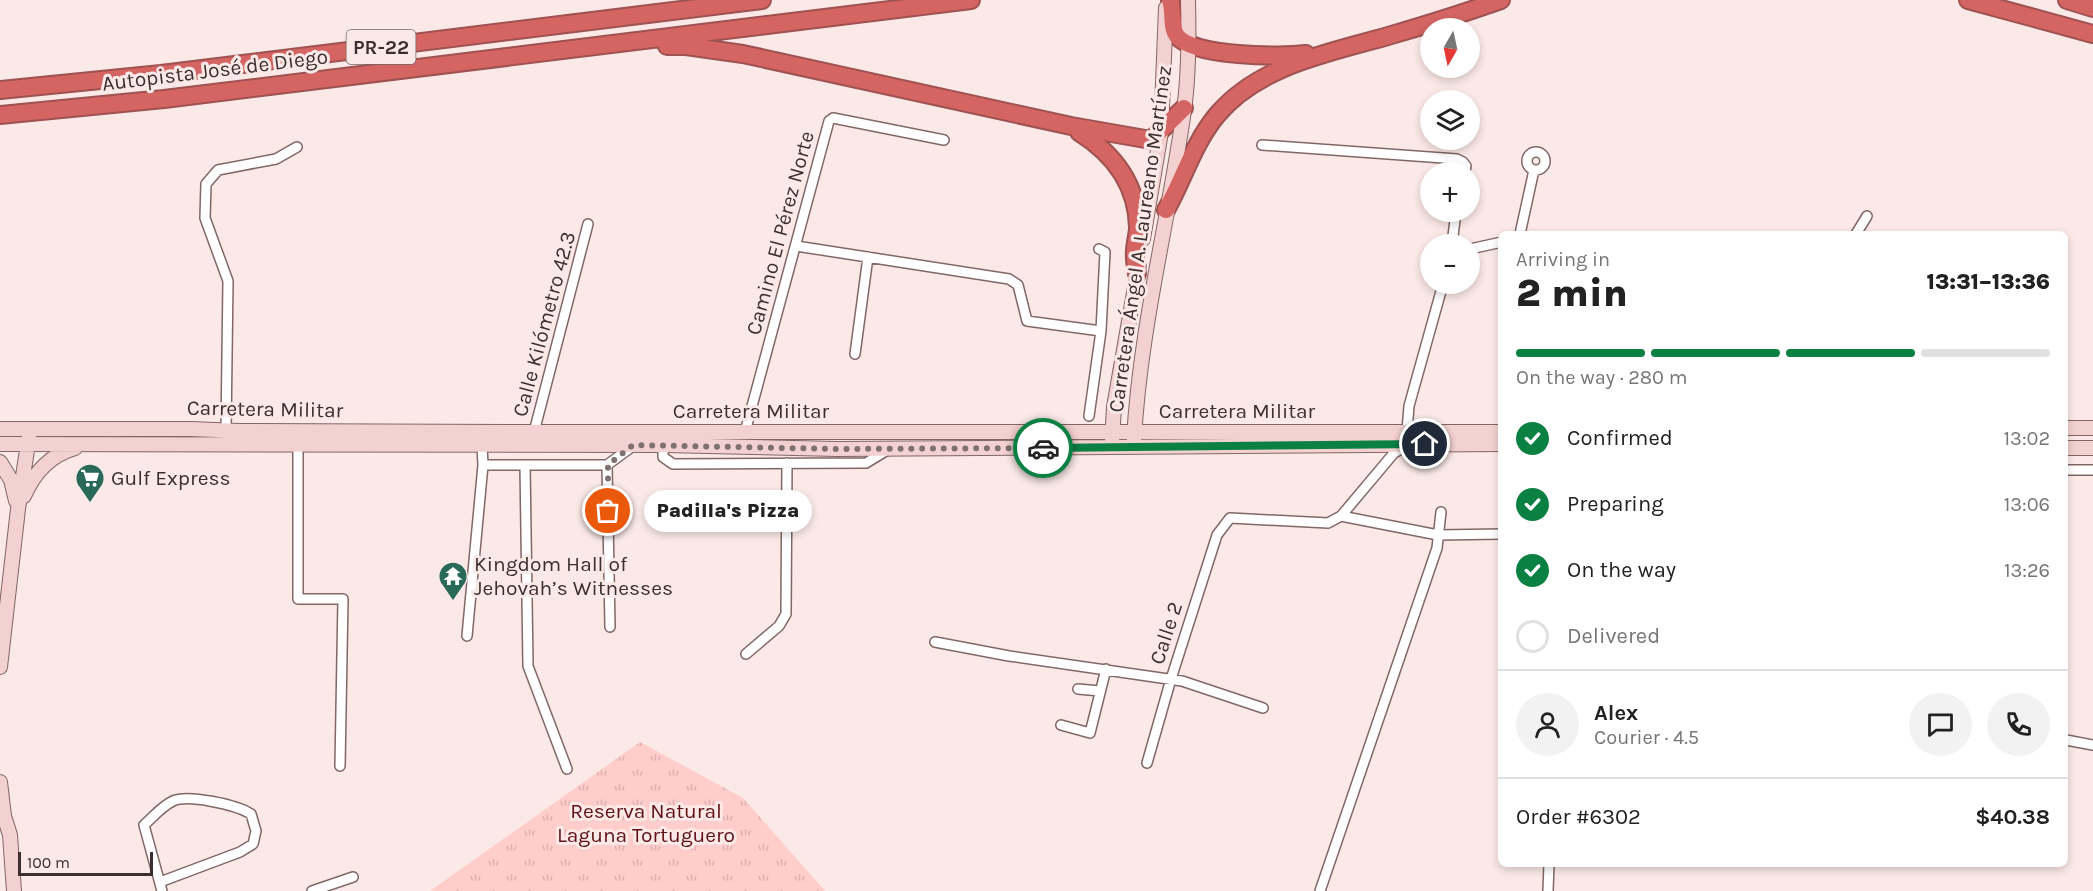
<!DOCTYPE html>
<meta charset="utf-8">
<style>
body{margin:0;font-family:Karla,sans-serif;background:#f2f2f2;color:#222;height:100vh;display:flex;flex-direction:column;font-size:22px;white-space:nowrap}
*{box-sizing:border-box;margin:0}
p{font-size:20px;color:#767676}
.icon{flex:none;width:33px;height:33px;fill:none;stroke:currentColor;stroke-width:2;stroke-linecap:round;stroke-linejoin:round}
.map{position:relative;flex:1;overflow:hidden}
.side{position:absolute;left:1498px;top:231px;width:570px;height:636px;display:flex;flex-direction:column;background:#fff;border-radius:9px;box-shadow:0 3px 9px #0003}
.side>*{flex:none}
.needle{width:39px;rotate:189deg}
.controls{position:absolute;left:1420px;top:18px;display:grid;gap:12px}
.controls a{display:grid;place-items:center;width:60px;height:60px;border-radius:50%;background:#fff;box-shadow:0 3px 9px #0003;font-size:30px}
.scale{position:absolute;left:18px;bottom:15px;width:135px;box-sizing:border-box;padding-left:6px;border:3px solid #3b302f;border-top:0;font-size:16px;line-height:21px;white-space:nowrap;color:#3b302f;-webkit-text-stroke:4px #fbe9e7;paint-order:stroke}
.pin{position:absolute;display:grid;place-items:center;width:51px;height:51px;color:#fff;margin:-26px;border:3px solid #fff;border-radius:50%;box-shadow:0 2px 6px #0007}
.courier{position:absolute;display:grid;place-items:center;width:60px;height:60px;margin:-30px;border:4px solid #0b8043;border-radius:50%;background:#fff;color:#222;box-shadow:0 2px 8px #0007}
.bubble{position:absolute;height:42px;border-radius:21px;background:#fff;box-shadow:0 3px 9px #0003;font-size:20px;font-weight:800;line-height:42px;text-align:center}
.headline em{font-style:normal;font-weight:800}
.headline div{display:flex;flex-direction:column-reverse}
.headline{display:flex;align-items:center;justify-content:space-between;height:102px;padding:0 18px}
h1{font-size:39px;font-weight:800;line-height:45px}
.bar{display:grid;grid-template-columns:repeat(4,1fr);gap:9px 6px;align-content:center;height:72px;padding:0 18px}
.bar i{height:8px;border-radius:4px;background:#e0e0e0}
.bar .current{background:#0b8043}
.bar p{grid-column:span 4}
.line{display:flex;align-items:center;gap:15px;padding:0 18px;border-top:2px solid #e0e0e0}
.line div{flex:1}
.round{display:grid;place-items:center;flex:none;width:63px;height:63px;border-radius:32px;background:#f2f2f2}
ol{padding:0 18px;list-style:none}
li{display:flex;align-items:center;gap:18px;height:66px}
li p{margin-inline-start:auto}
li .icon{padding:6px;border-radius:50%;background:#0b8043;color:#fff;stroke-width:4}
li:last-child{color:#767676}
li i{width:33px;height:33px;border:3px solid #e0e0e0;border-radius:50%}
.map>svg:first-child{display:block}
</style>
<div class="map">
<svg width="2093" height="891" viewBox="0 0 2093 891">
<defs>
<pattern id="park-tufts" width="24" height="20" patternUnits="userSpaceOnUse" patternTransform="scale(1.5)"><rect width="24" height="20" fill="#ffcdca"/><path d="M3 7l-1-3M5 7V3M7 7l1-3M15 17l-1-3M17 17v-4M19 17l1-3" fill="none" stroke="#dbb0ae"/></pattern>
</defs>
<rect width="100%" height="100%" fill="#fbe9e7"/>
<path fill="url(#park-tufts)" d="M640 742 743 798 825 891H430Z"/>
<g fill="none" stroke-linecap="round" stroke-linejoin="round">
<g stroke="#816765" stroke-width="12">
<path id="street" d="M1262 145 1457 159 1463 162 1466 166 1465 172
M1527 161a9 9 0 1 1 18 0a9 9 0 1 1-18 0Z
M1520 234 1534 170
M1856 234 1867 216
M1452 244 1456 212
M796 246 1009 279 1018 285 1027 321 1101 331
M1470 249 1502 242
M855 354 868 257
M1089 416 1101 331 1105 252 1099 249
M226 430 228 281 205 218 206 184 218 170 276 159 297 147
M1407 431 1409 406 1443 284
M534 432 588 224
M745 432 829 121 833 118 944 140
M298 445V599H343L340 766
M663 445V457L673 464 866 463 889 449
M483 465H607L633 446
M525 465 528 666 567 769
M607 465 610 627
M2066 470H2093
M1341 516 1394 453 1406 446
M467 636 483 465 482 446
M935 642 1009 656 1182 681 1263 708
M746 654 779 626 786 614 787 463
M1078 689 1100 691
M1061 725 1090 733 1106 669
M2066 740 2093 745
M1147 763 1171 679 1217 535 1230 518 1328 523 1341 516 1438 535 1502 534
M160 882 240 852 253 844 256 831 251 814C237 805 188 794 173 801 162 806 153 817 144 825L162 891
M312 891 353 877
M1320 891 1437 548 1441 512
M1548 891 1549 864"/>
</g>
<g stroke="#816765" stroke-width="16">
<path id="secondary" d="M1143 239 1161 132 1166 8
M2066 428H2093
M0 429H191L239 431 534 432H1502
M1134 439C1140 328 1169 219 1184 110 1189 74 1189 36 1188 0
M1112 441 1114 407 1139 264
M0 444 663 445 837 449 1502 444
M2066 448H2093
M0 462 11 480 16 501
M24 496C34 473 50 455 75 448
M0 667 18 509 29 437
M0 782 4 816 10 835 14 891"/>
</g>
<g stroke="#9e5251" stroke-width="20">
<path id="highway" d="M1170 0C1174 11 1170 27 1177 36 1194 57 1280 57 1306 54
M1968 0 2093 34
M2067 0 2093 8
M667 46H686L743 54 1071 126 1151 140 1184 108
M0 90 161 74 762 0
M0 115 164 99 971 0
M1079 132C1114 154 1137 184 1138 227 1138 235 1135 243 1135 251 1134 258 1136 266 1137 274
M1166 210C1184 178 1193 144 1217 115 1259 65 1329 53 1388 36 1426 25 1464 13 1501 0"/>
</g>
<use href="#street" stroke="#fff" stroke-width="9"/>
<use href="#secondary" stroke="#f2d1d0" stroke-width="14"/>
<use href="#highway" stroke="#d46563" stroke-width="16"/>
</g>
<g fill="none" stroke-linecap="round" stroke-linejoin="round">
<path stroke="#7e716f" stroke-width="6" stroke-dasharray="0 10.8" d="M608 511V465L633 445 837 449 1043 448"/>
<path stroke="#0b8043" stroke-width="8" d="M1043 448 1425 444"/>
</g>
<defs>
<g id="supermarket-pin" transform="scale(1.5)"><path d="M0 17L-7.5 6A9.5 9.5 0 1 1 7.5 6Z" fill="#286957" stroke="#fbe9e7"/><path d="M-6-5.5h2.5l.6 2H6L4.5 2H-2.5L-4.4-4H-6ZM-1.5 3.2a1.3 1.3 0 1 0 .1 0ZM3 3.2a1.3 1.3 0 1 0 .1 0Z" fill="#fff"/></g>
<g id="temple-pin" transform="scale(1.5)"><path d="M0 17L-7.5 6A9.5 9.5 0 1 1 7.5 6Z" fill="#286957" stroke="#fbe9e7"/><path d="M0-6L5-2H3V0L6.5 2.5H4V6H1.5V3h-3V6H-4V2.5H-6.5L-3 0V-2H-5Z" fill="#fff"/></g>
</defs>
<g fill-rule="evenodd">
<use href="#supermarket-pin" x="90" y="478"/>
<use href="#temple-pin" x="453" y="576"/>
</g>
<g text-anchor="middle" stroke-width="6" stroke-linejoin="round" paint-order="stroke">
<rect fill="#fbe9e7" stroke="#756866" stroke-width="1.5" x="346.5" y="30" width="69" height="34" rx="4.5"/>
<g font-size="20" font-weight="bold" fill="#3b302f">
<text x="381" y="54">PR-22</text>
</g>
<g font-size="21" fill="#3b302f" stroke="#fbe9e7">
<text transform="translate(215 70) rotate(-7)" y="7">Autopista José de Diego</text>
<text transform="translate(780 233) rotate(-75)" y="7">Camino El Pérez Norte</text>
<text transform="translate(1140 239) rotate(-82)" y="7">Carretera Ángel A. Laureano Martínez</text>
<text transform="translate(544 324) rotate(-75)" y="7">Calle Kilómetro 42.3</text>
<text transform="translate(265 409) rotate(1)" y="7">Carretera Militar</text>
<text x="751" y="418">Carretera Militar</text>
<text x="1237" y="418">Carretera Militar</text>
<text transform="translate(1166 633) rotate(-72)" y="7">Calle 2</text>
</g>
<g font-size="21" fill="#3b302f" stroke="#fbe9e7" text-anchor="start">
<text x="111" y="485">Gulf Express</text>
<text x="474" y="571">Kingdom Hall of<tspan x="474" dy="24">Jehovah’s Witnesses</tspan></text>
</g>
<g font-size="21" fill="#5e1016" stroke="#fbe9e7">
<text x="646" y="818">Reserva Natural<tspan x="646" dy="24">Laguna Tortuguero</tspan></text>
</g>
</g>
</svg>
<div class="controls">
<a><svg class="needle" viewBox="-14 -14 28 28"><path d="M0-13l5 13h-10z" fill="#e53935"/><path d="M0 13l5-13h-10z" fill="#767676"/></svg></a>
<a><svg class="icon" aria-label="layers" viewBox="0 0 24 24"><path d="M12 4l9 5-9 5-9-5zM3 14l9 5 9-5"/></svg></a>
<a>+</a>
<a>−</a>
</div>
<div class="scale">100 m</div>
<div class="pin" style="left:608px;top:511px;background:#ea580c"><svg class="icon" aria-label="bag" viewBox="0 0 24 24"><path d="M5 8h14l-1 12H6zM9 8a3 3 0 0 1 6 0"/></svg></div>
<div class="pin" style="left:1425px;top:444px;background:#1f2937"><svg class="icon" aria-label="home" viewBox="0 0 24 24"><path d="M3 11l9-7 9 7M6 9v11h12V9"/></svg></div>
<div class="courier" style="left:1043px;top:448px"><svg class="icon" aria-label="car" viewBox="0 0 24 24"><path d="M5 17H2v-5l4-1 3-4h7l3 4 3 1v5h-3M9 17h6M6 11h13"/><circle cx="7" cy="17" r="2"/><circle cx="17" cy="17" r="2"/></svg></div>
<div class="bubble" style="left:644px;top:490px;width:168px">Padilla's Pizza</div>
<section class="side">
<div class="headline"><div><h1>2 min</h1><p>Arriving in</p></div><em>13:31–13:36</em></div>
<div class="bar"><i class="current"></i><i class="current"></i><i class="current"></i><i></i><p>On the way · 280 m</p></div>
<ol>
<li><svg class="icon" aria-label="check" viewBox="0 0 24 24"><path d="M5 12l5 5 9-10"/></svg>Confirmed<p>13:02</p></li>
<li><svg class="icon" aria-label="check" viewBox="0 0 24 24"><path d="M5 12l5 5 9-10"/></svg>Preparing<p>13:06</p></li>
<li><svg class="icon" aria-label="check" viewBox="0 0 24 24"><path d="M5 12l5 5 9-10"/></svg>On the way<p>13:26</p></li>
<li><i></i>Delivered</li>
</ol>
<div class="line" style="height:108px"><a class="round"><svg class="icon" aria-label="person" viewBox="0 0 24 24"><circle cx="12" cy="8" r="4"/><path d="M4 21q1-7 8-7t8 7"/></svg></a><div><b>Alex</b><p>Courier · 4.5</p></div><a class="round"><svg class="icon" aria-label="chat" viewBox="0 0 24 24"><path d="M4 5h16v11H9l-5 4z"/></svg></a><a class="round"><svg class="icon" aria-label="phone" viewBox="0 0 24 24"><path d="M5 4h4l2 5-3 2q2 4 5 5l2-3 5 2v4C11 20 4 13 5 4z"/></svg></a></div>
<div class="line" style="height:78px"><div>Order #6302</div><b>$40.38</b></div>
</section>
</div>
